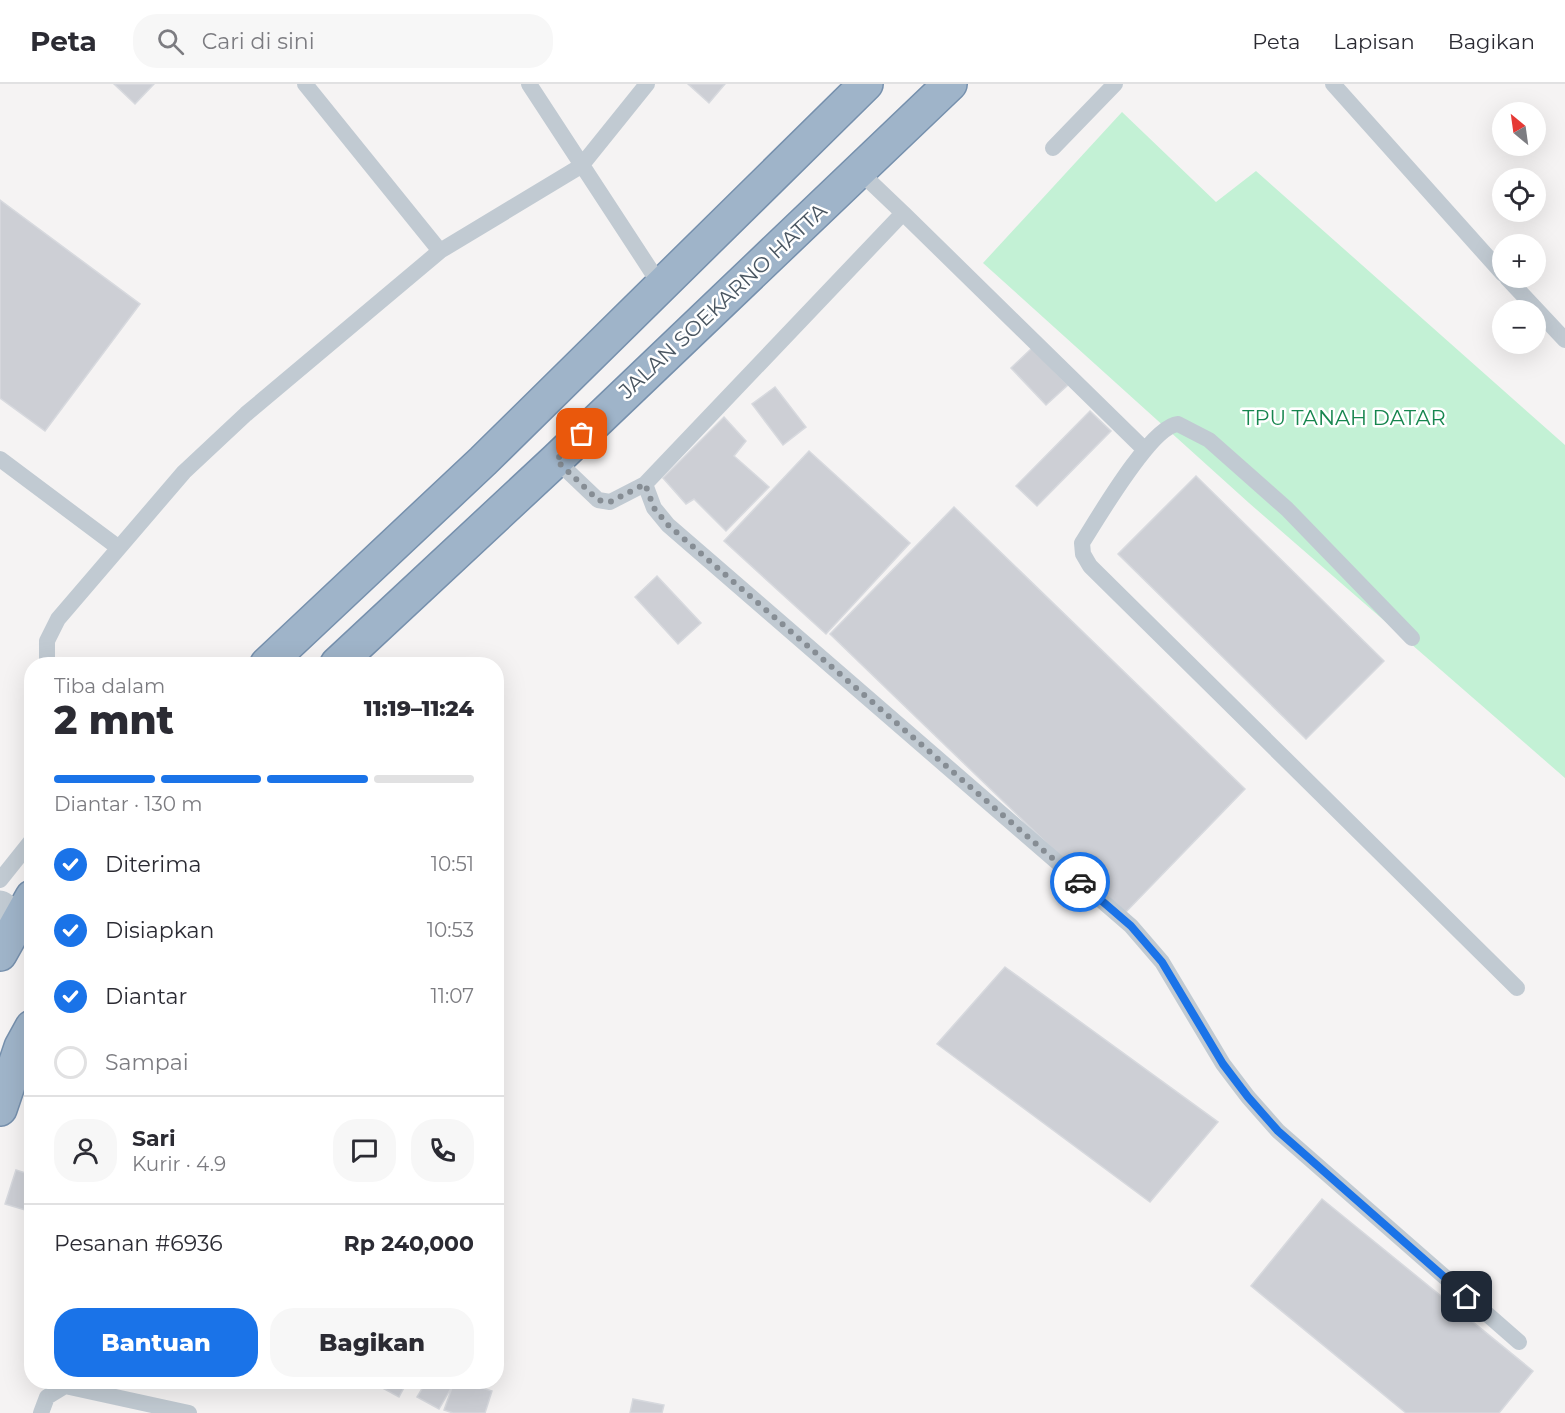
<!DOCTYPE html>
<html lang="id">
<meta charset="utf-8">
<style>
body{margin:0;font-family:Montserrat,sans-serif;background:#f7f7f7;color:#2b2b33;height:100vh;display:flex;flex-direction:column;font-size:22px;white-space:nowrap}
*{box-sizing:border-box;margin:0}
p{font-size:20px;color:#7c7c81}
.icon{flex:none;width:33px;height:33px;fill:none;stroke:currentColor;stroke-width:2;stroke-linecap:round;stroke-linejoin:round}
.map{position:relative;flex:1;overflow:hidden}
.panel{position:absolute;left:24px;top:573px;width:480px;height:732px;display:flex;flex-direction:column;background:#fff;border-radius:24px;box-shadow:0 6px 24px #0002}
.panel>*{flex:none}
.needle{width:39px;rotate:331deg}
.controls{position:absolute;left:1492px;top:18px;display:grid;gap:12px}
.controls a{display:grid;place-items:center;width:54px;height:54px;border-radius:50%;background:#fff;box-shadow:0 6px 24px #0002;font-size:30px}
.pin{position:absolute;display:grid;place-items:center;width:51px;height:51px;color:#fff;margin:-26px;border-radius:12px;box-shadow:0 3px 9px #0006}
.courier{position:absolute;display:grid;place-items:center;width:60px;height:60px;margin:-30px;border:4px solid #1a73e8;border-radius:50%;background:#fff;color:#222;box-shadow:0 2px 8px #0007}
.overview em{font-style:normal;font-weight:800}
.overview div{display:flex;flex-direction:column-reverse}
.overview{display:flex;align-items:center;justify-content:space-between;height:102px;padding:0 30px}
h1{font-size:39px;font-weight:800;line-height:45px}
.bar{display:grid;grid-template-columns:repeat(4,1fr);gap:9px 6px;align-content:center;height:72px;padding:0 30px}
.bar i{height:8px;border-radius:4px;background:#e1e1e2}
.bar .current{background:#1a73e8}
.bar p{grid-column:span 4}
.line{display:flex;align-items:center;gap:15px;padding:0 30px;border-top:2px solid #e1e1e2}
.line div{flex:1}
.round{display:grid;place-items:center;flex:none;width:63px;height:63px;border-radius:24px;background:#f7f7f7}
ol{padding:0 30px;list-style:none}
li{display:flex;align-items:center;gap:18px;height:66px}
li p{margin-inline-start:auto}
li .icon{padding:6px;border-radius:50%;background:#1a73e8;color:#fff;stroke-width:4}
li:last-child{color:#7c7c81}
li i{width:33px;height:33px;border:3px solid #e1e1e2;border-radius:50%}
.button{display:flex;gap:12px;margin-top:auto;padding:12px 30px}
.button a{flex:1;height:69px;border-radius:24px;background:#1a73e8;color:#fff;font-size:24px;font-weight:800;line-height:69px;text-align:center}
.button a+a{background:#f7f7f7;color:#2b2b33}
header{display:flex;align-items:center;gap:36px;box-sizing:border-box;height:84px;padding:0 30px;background:#fff;border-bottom:2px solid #e1e1e2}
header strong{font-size:28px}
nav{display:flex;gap:33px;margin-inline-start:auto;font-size:21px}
.search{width:420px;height:54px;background:#f7f7f7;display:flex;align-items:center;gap:15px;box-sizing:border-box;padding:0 21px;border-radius:24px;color:#7c7c81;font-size:22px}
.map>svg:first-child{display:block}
</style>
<header>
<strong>Peta</strong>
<div class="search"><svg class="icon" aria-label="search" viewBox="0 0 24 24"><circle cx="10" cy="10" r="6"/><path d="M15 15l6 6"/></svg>Cari di sini</div>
<nav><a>Peta</a><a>Lapisan</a><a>Bagikan</a></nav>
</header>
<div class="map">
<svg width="1565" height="1329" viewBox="0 0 1565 1329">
<rect width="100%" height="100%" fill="#f5f3f3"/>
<path fill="#c3f1d5" d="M1122 28 1216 118 1256 87 1565 361V694L1249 419 983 179Z"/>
<path fill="#cdcfd5" stroke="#d7d9de" stroke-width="1.5" d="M114 0H154L135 20Z
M688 0H725L709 19Z
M0 116 140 220 45 347 0 314Z
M1032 264 1068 301 1046 321 1011 284Z
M775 303 806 343 783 361 752 320Z
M1090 327 1111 347 1037 422 1016 402Z
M724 333 746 357 734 372 769 403 726 447 694 415 686 420 663 394Z
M809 367 910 459 826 550 724 457Z
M1196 392 1384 577 1306 655 1118 470Z
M954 423 1245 705 1122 832 830 550Z
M657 492 701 539 678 560 635 513Z
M1005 883 1218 1038 1150 1118 937 960Z
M16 1086 32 1091V1128L5 1120Z
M1322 1115 1533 1287 1499 1329H1406L1251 1202Z
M379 1298H407L399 1313 377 1301Z
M426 1298 454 1299 439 1325 417 1313Z
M454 1298H464L492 1307 485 1329H453L444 1326Z
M633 1315 664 1321 662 1329H630Z"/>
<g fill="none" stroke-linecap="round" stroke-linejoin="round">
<g stroke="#7690ad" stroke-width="36">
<path id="trunk" d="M267 580 483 377 866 0
M337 580 556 376 950 0
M0 870 32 813
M0 1025 21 963 32 943"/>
</g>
<path stroke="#c1cad2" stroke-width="16" d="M305 0 440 167
M529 0 661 202
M1333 0 1503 190
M1053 64 1115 0
M903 129 1144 365
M1507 194 1565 256
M0 375 119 464
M556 376 598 416 610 418 645 400 903 129 860 88
M645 400 654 424 668 441 1131 842 1162 878 1223 980 1248 1013 1278 1047 1519 1258
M1412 554 1287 425 1209 356 1178 340C1151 342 1098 434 1082 459L1083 470 1090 482 1517 904
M47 580V557L58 535 184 388 246 330 440 167 581 82 647 0
M0 796 32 756
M41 1329 47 1313 65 1302 189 1329"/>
<path stroke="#c1cad2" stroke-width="33" d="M0 823 17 835"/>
<use href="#trunk" stroke="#9fb4c9" stroke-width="33"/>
</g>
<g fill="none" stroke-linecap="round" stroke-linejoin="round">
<path stroke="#868d94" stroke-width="6" stroke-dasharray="0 10.8" d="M582 350 556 376 598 416 610 418 645 400 654 424 668 441 1080 798"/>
<path stroke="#1a73e8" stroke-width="8" d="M1080 798 1131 842 1162 878 1223 980 1248 1013 1278 1047 1467 1213"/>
</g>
<g text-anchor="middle" stroke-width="5" stroke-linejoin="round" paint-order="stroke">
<g font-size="21" fill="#4a5661" stroke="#fff">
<text transform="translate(723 217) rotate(-43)" y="7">JALAN SOEKARNO HATTA</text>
</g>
<g font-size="21" fill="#17864f" stroke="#fff">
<text x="1344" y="341">TPU TANAH DATAR</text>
</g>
</g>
</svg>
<div class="controls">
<a><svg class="needle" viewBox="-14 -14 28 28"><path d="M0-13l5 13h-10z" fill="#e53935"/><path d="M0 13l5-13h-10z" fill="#7c7c81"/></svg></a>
<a><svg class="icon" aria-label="locate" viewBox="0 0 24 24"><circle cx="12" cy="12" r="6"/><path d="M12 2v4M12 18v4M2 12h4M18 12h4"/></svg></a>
<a>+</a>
<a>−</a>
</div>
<div class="pin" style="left:582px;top:350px;background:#ea580c"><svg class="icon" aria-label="bag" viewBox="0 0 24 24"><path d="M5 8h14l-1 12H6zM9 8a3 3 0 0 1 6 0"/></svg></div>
<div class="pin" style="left:1467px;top:1213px;background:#1f2937"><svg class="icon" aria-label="home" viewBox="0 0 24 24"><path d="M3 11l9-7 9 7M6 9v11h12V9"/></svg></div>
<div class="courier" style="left:1080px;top:798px"><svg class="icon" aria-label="car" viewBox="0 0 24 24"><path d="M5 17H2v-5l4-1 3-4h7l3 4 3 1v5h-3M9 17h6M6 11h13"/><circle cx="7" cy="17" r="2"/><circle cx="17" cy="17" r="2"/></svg></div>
<section class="panel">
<div class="overview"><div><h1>2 mnt</h1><p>Tiba dalam</p></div><em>11:19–11:24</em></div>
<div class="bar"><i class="current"></i><i class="current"></i><i class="current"></i><i></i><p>Diantar · 130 m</p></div>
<ol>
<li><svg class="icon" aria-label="check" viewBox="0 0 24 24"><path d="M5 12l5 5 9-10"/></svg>Diterima<p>10:51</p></li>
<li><svg class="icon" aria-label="check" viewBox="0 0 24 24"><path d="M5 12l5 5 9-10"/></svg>Disiapkan<p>10:53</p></li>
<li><svg class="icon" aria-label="check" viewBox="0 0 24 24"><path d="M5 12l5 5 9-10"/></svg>Diantar<p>11:07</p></li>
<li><i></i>Sampai</li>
</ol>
<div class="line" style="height:108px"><a class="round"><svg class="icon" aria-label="person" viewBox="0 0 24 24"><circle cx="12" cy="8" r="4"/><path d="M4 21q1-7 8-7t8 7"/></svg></a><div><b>Sari</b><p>Kurir · 4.9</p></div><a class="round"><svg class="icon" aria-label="chat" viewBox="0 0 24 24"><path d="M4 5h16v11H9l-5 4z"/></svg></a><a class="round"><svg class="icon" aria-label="phone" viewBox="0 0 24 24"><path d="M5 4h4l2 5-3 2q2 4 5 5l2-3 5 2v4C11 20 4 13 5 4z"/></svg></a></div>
<div class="line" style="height:78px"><div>Pesanan #6936</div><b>Rp 240,000</b></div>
<div class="button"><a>Bantuan</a><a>Bagikan</a></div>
</section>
</div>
